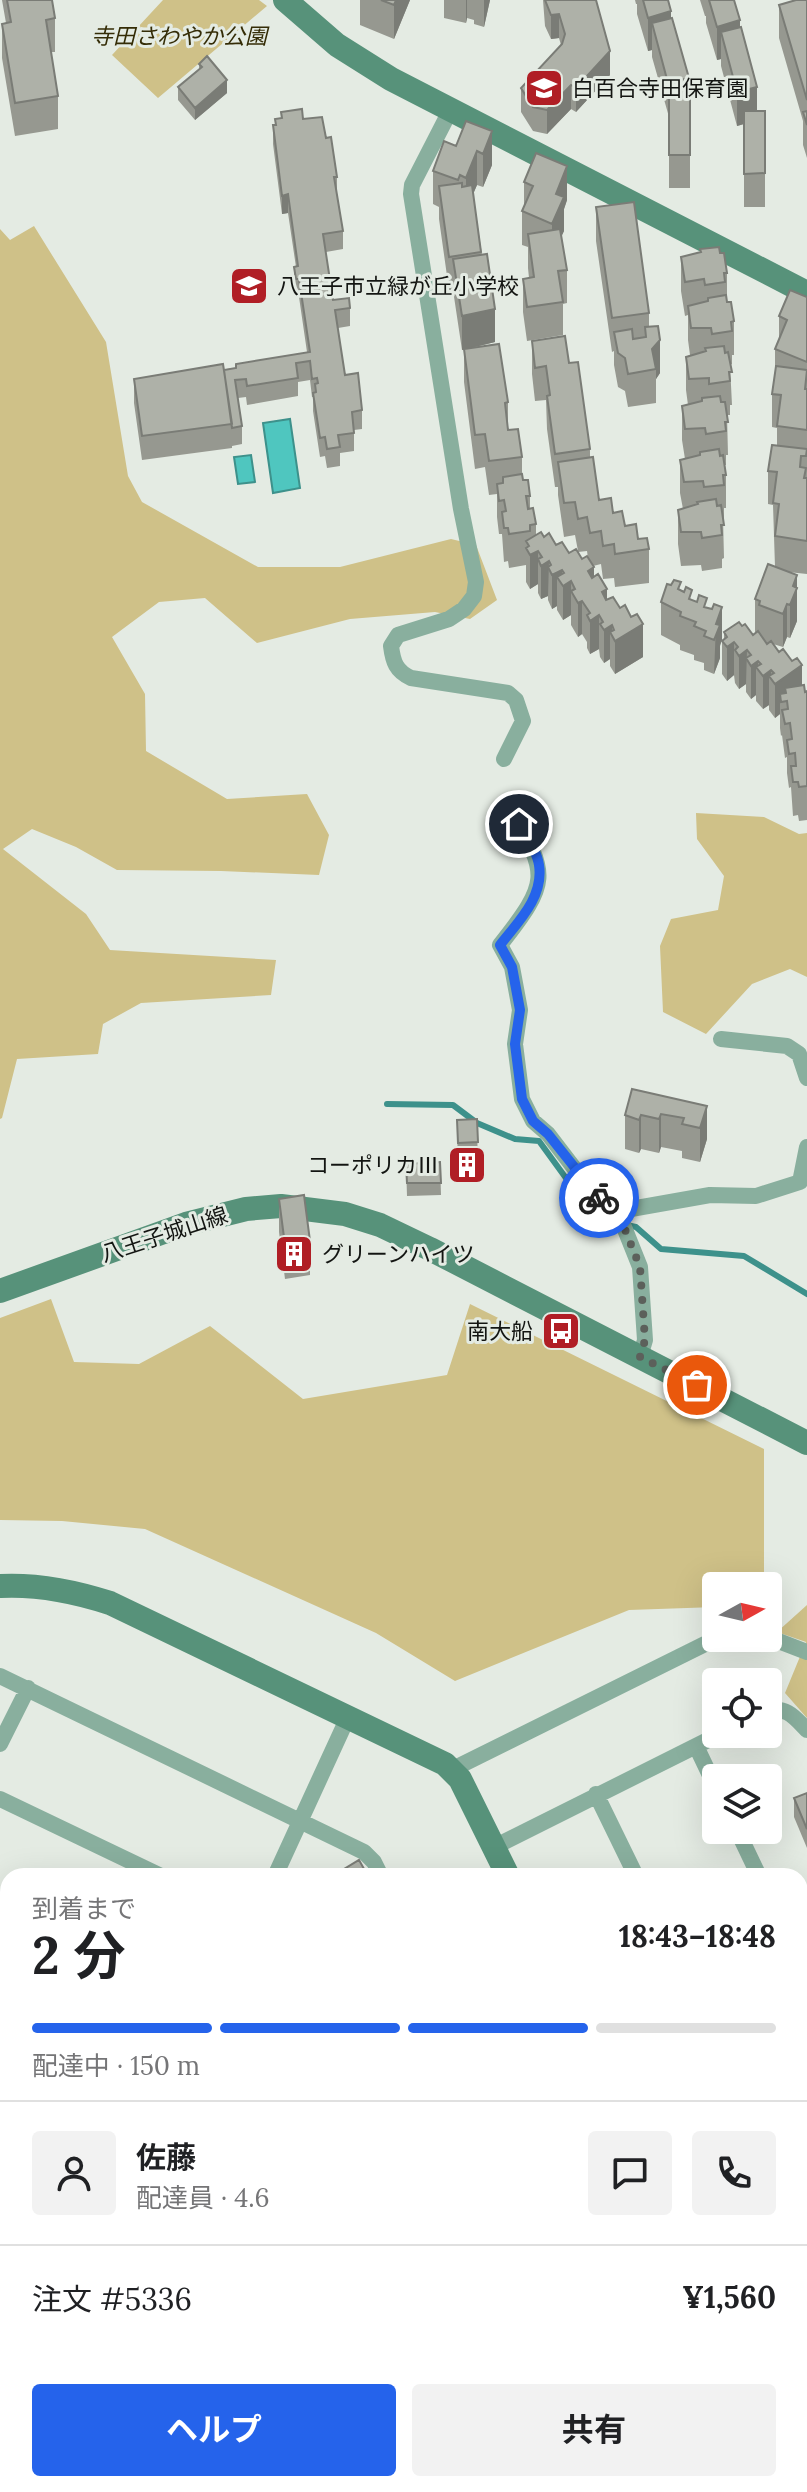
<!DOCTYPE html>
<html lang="ja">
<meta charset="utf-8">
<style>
body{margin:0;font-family:Lora,"Noto Sans JP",serif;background:#f2f2f2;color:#202124;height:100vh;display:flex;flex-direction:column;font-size:30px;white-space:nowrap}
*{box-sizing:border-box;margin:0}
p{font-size:26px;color:#757577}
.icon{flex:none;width:44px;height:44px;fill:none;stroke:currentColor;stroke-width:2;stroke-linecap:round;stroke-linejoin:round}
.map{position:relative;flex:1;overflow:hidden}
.drawer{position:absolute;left:0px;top:1868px;width:808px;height:624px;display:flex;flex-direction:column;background:#fff;border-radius:24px 24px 0 0;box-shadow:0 8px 32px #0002}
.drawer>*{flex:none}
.needle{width:52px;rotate:82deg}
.fabs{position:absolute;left:702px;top:1572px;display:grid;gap:16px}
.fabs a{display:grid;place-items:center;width:80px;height:80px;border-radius:8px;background:#fff;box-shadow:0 8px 32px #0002;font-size:40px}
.pin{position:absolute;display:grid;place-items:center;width:68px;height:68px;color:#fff;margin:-34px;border:4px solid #fff;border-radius:50%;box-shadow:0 2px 8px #0007}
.courier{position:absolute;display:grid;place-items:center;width:80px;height:80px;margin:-40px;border:6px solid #2563eb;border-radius:50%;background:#fff;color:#222;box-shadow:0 2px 10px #0007}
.overview em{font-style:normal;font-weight:700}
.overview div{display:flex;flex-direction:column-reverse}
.overview{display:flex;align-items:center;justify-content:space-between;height:136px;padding:0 32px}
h1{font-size:52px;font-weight:700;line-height:60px}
.bar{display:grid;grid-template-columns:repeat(4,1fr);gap:12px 8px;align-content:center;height:96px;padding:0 32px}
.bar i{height:10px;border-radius:6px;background:#e0e0e0}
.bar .on{background:#2563eb}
.bar p{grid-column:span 4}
.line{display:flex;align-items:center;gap:20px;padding:0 32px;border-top:2px solid #e0e0e0}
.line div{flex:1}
.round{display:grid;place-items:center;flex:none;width:84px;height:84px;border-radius:8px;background:#f2f2f2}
.button{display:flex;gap:16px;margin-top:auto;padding:16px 32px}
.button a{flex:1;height:92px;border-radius:8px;background:#2563eb;color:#fff;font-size:32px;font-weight:700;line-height:92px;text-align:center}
.button a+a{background:#f2f2f2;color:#202124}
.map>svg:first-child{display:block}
</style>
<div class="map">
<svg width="807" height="2492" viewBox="0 0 807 2492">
<rect width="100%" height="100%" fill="#e4ebe3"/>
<path fill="#cfc188" d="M163 0H259L267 6 158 98 112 55Z
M34 226 106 342 128 476 142 502 258 567H340L451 539 476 545 497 600 470 619 435 612 350 619 257 643 205 598 159 602 112 637 145 694 146 751 227 799 307 794 329 835 319 875 221 871 117 870 76 847 32 829 3 849 86 914 110 950 276 960 271 995 141 1003 103 1024 98 1054 17 1059 2 1118 0 1119V229L10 240Z
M696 813 764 817 799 834 807 833V977L790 969 752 984 706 1034 663 1012 660 946 671 919 718 910 724 876 697 839Z
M51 1299 74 1362 139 1364 210 1326 303 1399 447 1375 470 1304 764 1449V1574L757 1586H716V1607L629 1610 455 1681 376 1633 145 1529 62 1521 0 1520V1318Z
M807 1605V1718L785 1693 806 1642 777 1632Z"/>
<path fill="#4fc6bf" stroke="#3d918b" stroke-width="2" d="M290 419 300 488 273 493 263 423Z
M251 455 255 482 238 484 234 457Z"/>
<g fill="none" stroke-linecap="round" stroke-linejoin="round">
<path stroke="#3d918b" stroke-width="6" d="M387 1104 453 1105 477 1123 515 1139 539 1141 587 1207 612 1222 636 1227 661 1249 744 1256 807 1294"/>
<path stroke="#89af9e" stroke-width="16" d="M451 109 412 185 411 194 461 509 476 582 474 596 464 609 449 619 398 635 391 646C393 662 396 671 411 678L508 693 516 700 523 721 504 759
M508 803C547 875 553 878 500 945L512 967 520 1010 515 1044 522 1099 533 1121 548 1134 594 1194 620 1217 640 1267 645 1340 640 1357
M721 1039 787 1046 799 1054 807 1078
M614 1212 710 1195 756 1196 800 1182 807 1147
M768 1637 807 1652
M0 1676 364 1852 374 1862 381 1876
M768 1711C787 1706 795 1718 807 1730
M0 1744 28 1688
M696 1746 716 1788
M453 1769 705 1644 730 1638
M596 1794 636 1876
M0 1799 161 1876
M737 1830 759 1876
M494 1847 720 1734
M275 1876 348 1717
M0 1921 8 1925
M800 1959 807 1973
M800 2016 807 2013
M0 2045 8 2049
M0 2168 8 2172
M0 2195 8 2193
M800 2270 807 2267
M0 2280 8 2276
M0 2385 8 2401
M800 2470 807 2484
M48 2484 52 2492
M254 2492 271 2484
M377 2492 387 2484"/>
<path stroke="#57927a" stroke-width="24" d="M285 0 337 45 391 79 807 293
M0 1291 186 1224 246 1209 281 1206 345 1214 380 1225 430 1249 807 1443
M0 1586C38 1584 73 1591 110 1603L445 1764 460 1779 508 1876
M800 2144 807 2140
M93 2492 110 2484"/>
</g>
<path fill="#969890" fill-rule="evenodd" d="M2 0H52L55 18V52H51L58 96V129L15 136 2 58V24L6 23Z
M360 0H410L394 39 360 25Z
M444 0H490L484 27 474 24V20L467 18 466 23 444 18Z
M543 0H596L610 75 576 112 571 109 547 134 533 131 521 112V88L561 45 559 38 551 39 545 26Z
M635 0H668L671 18 689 92H690V188H669V117L652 57V50L648 51 637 14V4H636Z
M700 0H734L757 111H765V207H744V124L737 126 721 66V59L717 60 706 23V16H705Z
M807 0V158L803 145V121L779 38V5Z
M199 64 227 93 195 120 178 100V87L199 70Z
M281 112 303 119 326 138 337 177V195L343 231V249L326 252 333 300 350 308V326L338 328 345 375 362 410V429L354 430V451L340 453V466L327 468 325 456 320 457 313 411V397H312L310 380 298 382V396L247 405 246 397 238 398 242 426V444L232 446V448L142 460 134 403V379L236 368 307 352 299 297H296L294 286V267H296L288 213 282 214 273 144V125H275V119H281Z
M466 121 492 165 483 187 477 185 473 194 495 342 472 348 508 402V430L522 457V474L523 480 530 496V509L536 524V535L544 537 569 553 578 551 575 535 564 537 558 495V487H555L547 429 546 400 535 401 532 374V341L569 363 590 449V457L599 500 613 513 625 526 649 549V583L615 587 614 578 603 579 601 564 593 566 594 577 607 600 643 657 615 674 610 666V659L604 663 600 657 599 649 590 654 587 648V642L582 634 578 637 571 625V615L563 620 557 610V606L552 609 548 600V596L541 599 538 593V584L530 589 526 582V565L509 568 508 561 504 562 502 534H499L497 517V494L489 495 485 467 475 469 464 382V349L462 350 453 290H449L439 219V207L433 204V171L456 146ZM587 551 588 558 582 559 578 552Z
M524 182 567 200 564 209V231L561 236 567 270V303L563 304V335L527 341 523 312V279L529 278 528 268V247L522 245V211L524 206Z
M596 207 649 313V327L660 373 656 379V403L628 407 625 391 618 387 614 365V351L612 352 596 241Z
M681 257 727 273V302L734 321V355H732V364L730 365 732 405H730V415H727L728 455H726V465H725L726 475V508H724V518H723L724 558 722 559V568L702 571 701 565 681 566 678 544V510L683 509 680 493V460L685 459 682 440V406L688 405 686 390V357L690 355 688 340V315L685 316 681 291Z
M807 297V574L788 572 797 575V621L790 638 787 637 783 647 773 644 805 692 807 691V820L799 821 798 815 793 816 791 787 789 788 787 773V757L785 758 782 735 781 736 780 728V714L775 718 769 710V705L763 709 756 701V695L751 699 746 692V684L739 689 735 683 734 675 727 681 722 674V641L724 639V632L742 626 753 635 756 633 755 632V599L775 567 773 505 768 504V471L777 445V428L772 427V394L775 374V349L779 339V316Z
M681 590 692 600 707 608 720 646V658L714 674 704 670V663L694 660V655L680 650V645L661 635V602Z
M707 1106V1139L700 1162 682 1158V1151L661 1147 659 1153 641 1149 639 1153 625 1149V1115Z
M477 1119 478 1176H458L457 1120Z
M440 1162 441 1195 407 1196 406 1164Z
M279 1199 310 1241V1275L285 1279 279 1232Z
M807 1793V1848L794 1817V1798Z
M807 1905V1939L803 1931V1907Z
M8 2291V2363L0 2348V2295Z
M297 2484H323L324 2492H301Z"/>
<path fill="#7a7c76" d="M396 0H410L394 39V5Z
M466 0H467V18L466 23Z
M484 0H490L484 27Z
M671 11V44L652 23V50L648 51V18Z
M559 14V38L551 39V15Z
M740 20V54L721 32V59L717 60V27Z
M610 51V75L576 112V88Z
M689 78V111L668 117V83Z
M227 80V93L195 120V108Z
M571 85V109L547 134V110Z
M757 87V120L737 126V92Z
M492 131V165L483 187V154Z
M477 151V185L466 211V178Z
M567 166V200L564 209V231L552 258V224L556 194Z
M288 194V213L282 214V196Z
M495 309V342L462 350V316Z
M660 340V373L656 379V369L652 349Z
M538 551V584L530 589V555Z
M549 561 548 596 541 599V566Z
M594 567V601L588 571Z
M562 570V584L557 577V606L552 609V575Z
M797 575V621L790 638V605L793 586Z
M571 581V615L563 620V586Z
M607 589V623L602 592Z
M582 601V634L578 637V603Z
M787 604V637L783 647V614Z
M722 607V640L720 646V658L714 674 716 624Z
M599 615V649L590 654V621Z
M643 624V657L615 674V641Z
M612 625V635L610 632V659L604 663V630Z
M734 642V675L727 681V647Z
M747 650 746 684 739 689V656Z
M758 661V670L756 667V695L751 699V666Z
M802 665V699L785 688V702L780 694V714L775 718V684Z
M771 670V679L769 676V705L763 709V676Z
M707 1106V1139L700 1162V1128Z
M661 1114V1147L659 1153V1119Z
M641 1115V1149L639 1153V1120Z
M347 2484H365V2487L356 2492H345V2485Z
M463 2484H482L467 2492H463Z
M568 2484H585V2486L568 2491Z
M324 2485V2492H310Z"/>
<path fill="#aeb1a8" stroke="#7a7c76" stroke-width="2" d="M7 0H52L55 18 46 20 58 96 15 103 2 24 11 22Z
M381 0H396L394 5Z
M545 0H596L610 51 576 88 571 85 547 110 533 107 521 88 562 44 565 34 559 14 551 15Z
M643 0H668L671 11 648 18Z
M709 0H734L740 20 717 27Z
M796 0H807V100L779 5Z
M672 18 689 78 668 83 652 23Z
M741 27 757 87 737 92 721 32Z
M207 56 227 80 195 108 178 87 202 67 199 64Z
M669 92H690V155H669Z
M302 109 303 119 322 117 326 138 331 137 337 177H334L343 231 323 234 333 300 349 298 350 308 335 310 345 375 358 373 362 410 352 412 354 433 338 435 340 447 327 449 325 437 320 438 313 393 316 392 315 384 318 383 317 378 312 379 310 361 296 363 298 378 247 386 246 379 235 380 242 426 232 428 224 370 236 368V364L310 352 299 279H296L294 267 298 266 288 194 282 196 273 125H276L275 119 282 118 281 112Z
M744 111H765V173L744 174Z
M807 111V125L803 112Z
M466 121 492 131 483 154 477 151 466 178 460 175 458 180 433 171 444 141 456 146Z
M536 153 567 166 556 194 564 197 552 224 522 211 533 186 524 182Z
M462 183V187L472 185 481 252 449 257 439 186Z
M634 202 649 313 612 318 596 207Z
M560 229 567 270 558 271 563 302 527 307 523 279 534 277 528 234Z
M719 247 720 253H724L727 273H724L725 282 705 285 704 279 685 282 681 257 701 252 700 249Z
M487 254 495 309 462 316 453 259Z
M790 290 807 297V362L775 349 787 320 779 316Z
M726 295 727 302H731L734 321 731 322 732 331 712 334 711 328H691L688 306 708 301V298Z
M658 326 660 340 652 349 656 369 628 374 625 358 618 353 614 332 632 329 633 339 646 337 645 327Z
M565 336 569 363 578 362 590 449 555 454 547 396 550 395 546 366 535 368 532 341Z
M499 344 508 402 505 403 508 430 518 429 522 457 489 461 485 434 475 435 464 349Z
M724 346 725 353 728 352 732 372H729L730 381 709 384V378L689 379 686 357 706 351 705 348Z
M223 364 232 424 142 436 134 379Z
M776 366 807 370 805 389H807V430L777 426 781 395 772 394Z
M720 396 721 402H725L728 422H725L726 431 706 434 705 428 685 429 682 406 702 401V398Z
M772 445 807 449 806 456H801L800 467 806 468 804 478H807V541L775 536 779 504 773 503 777 472 768 471Z
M719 449 720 456 723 455 726 475H723L724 485 704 487 703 481 684 482 680 460 700 455V452Z
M593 457 599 500 611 498 613 513 622 511 625 526 636 524 638 539 647 538 649 549 615 554 614 544 603 546 601 531 590 533 587 517 578 519 575 502 564 503 558 462Z
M522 474 523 480H528L530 496H526L528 509 533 508 536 524 530 525V531L509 534 508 528H504L502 512 506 511 504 500 499 501 497 484 503 483V477Z
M716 499 717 506 721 505 724 525H721L722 535 702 538 701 532H681L678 510 698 504 697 502Z
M541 532 544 537 549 533 556 545 562 542 569 553 576 549 582 559 587 556 594 567 588 571 592 578 598 574 607 589 602 592 606 600 613 597 620 608 625 605 631 617 637 614 643 624 615 641 610 632 614 630 612 625 604 630 600 624 603 622 599 615 590 621 587 615 590 613 582 601 578 603 571 591 575 589 571 581 563 586 557 577 564 573 562 570 552 575 548 567 551 565 549 561 541 566 538 559 542 557 538 551 530 555 526 548 529 546 526 541Z
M768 564 797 575 793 586 797 588 790 605 787 604 783 614 759 605 760 601 755 599Z
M674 580 681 582 678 589 684 592 686 587 692 590 689 599 697 602 699 595 707 598 704 607 712 609 714 604 722 607 716 624 720 625 714 640 704 636 706 631 694 626 696 622 680 616 681 612 661 602 667 584 671 585Z
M739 622 742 626 745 624 753 635 758 631 767 644 771 641 779 652 783 649 792 661 797 658 802 665 775 684 769 676 774 673 771 670 763 676 756 667 761 664 758 661 751 666 746 658 751 655 747 650 739 656 735 650 738 647 734 642 727 647 722 641 727 637 724 632Z
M804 685 805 692 807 691V786L799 787 798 782H793L791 766H796L795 753 789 754 787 740 792 739 790 723 785 724 782 710 788 709 787 701 781 702 780 694 786 693 785 688Z
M632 1089 707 1106 700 1128 682 1124 684 1118 661 1114 659 1119 641 1115 639 1120 625 1115Z
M477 1119 478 1142 458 1143 457 1120Z
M440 1162 441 1183H407L406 1164Z
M304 1195 310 1241 285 1245 279 1199Z
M807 1793V1829L794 1798Z
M359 1860 368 1876H337L336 1874Z
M8 2291V2329L0 2314V2295Z
M281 2484 286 2490 296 2484 298 2492H270Z
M303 2484H323L324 2485 307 2492Z
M393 2484H417L421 2492H394L391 2485Z
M470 2484 475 2492H455Z
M495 2484H509V2492H495Z
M525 2484H547L548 2492H526Z
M694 2484H713L721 2492H685Z
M335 2485 351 2492H332Z
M583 2487 584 2492H558L557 2488Z"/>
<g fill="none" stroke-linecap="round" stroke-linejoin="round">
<path stroke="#5c605b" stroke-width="8" stroke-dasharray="0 14.4" d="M599 1198 620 1217 640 1267 645 1340 640 1357 697 1385"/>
<path stroke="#2563eb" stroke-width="10" d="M519 824C526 836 537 851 539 865 544 897 518 922 500 945L512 967 520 1010 515 1044 522 1099 533 1121 548 1134 599 1198"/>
</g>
<defs>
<g id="school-square" transform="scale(2)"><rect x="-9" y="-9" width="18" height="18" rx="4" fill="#b01e25" stroke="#e4ebe3"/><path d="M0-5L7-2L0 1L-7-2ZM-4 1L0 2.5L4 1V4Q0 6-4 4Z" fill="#fff"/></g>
<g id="building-square" transform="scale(2)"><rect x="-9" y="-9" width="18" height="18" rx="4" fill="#b01e25" stroke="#e4ebe3"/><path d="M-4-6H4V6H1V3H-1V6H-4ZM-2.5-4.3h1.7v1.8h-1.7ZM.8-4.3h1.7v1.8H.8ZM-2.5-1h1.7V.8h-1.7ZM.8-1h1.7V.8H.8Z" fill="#fff"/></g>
<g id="bus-square" transform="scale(2)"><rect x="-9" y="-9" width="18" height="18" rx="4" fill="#b01e25" stroke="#e4ebe3"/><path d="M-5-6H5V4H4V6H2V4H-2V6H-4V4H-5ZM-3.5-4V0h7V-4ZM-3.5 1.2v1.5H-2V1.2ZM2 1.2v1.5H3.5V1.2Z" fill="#fff"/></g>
</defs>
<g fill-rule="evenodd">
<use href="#school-square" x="544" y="88"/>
<use href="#school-square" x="249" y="286"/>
<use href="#building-square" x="467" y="1165"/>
<use href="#building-square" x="294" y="1254"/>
<use href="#bus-square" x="561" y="1331"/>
</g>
<g text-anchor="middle" stroke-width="6" stroke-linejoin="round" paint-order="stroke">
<g font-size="22" font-style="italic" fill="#342c06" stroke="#e4ebe3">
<text x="179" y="44">寺田さわやか公園</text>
</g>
<g font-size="22" fill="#131512" stroke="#e4ebe3" text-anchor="start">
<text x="572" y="96">白百合寺田保育園</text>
<text x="277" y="294">八王子市立緑が丘小学校</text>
<text x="439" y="1173" text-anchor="end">コーポリカⅢ</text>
<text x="322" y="1262">グリーンハイツ</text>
<text x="533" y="1339" text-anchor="end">南大船</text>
</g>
<g font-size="22" fill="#131512" stroke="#e4ebe3">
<text transform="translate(164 1234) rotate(-18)" y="8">八王子城山線</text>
</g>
</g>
</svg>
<div class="fabs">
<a><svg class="needle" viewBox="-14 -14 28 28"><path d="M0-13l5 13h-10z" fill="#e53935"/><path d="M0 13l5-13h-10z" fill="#757577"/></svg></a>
<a><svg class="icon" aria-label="locate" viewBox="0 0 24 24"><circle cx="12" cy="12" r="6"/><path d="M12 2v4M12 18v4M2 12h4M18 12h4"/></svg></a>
<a><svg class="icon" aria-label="layers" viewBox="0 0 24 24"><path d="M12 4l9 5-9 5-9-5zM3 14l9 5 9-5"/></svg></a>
</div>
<div class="pin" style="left:697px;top:1385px;background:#ea580c"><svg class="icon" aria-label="bag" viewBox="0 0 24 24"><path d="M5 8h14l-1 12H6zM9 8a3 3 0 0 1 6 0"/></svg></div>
<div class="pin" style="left:519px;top:824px;background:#1f2937"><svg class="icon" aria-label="home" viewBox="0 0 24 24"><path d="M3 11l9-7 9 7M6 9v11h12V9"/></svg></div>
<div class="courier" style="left:599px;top:1198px"><svg class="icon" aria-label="bike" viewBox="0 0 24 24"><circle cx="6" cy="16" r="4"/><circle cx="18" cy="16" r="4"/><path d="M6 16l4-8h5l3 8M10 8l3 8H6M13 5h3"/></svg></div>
<section class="drawer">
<div class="overview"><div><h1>2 分</h1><p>到着まで</p></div><em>18:43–18:48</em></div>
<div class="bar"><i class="on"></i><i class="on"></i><i class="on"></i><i></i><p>配達中 · 150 m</p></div>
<div class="line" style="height:144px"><a class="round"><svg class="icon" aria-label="person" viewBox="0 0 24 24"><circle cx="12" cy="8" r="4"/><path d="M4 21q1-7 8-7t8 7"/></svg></a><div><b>佐藤</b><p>配達員 · 4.6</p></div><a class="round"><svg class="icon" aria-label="chat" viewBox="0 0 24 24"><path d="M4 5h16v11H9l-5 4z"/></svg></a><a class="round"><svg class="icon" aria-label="phone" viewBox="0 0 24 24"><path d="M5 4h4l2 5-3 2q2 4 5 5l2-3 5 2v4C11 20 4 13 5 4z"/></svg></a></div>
<div class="line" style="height:104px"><div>注文 #5336</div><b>¥1,560</b></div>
<div class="button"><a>ヘルプ</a><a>共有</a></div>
</section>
</div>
